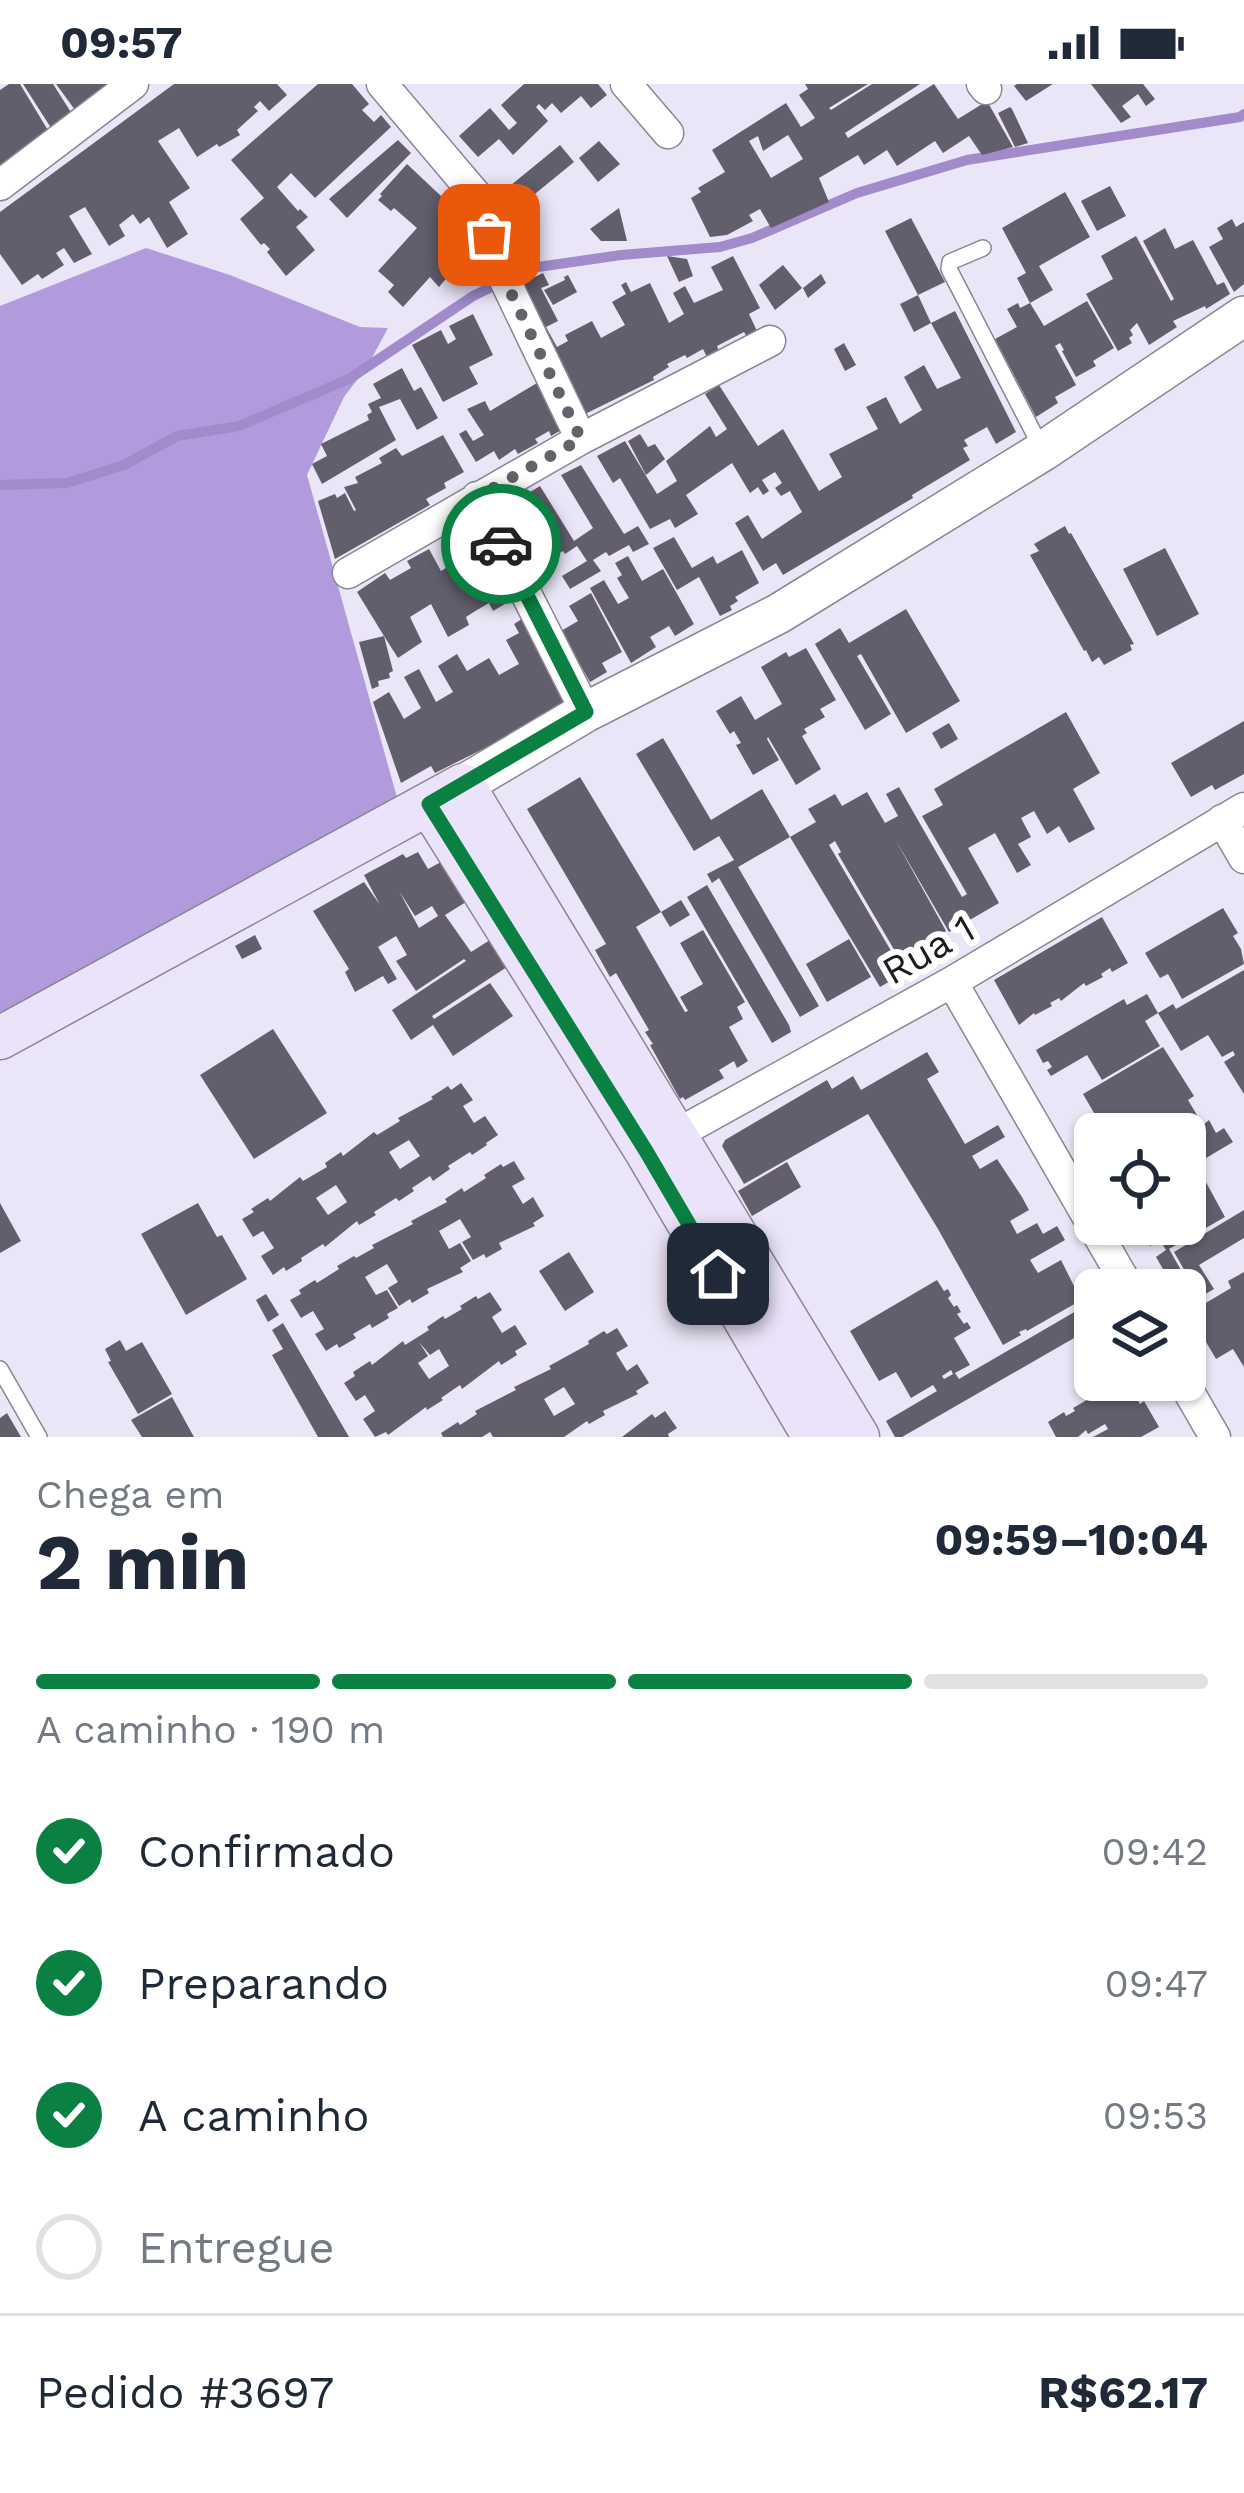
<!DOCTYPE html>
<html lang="pt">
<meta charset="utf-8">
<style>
body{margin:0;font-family:"Work Sans",sans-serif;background:#f2f2f3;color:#1f2937;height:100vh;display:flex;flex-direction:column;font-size:45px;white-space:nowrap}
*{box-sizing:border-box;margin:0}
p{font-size:39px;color:#747a83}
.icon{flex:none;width:66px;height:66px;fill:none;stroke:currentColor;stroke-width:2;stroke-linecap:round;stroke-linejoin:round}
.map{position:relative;height:1353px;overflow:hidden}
.drawer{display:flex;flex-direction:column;background:#fff;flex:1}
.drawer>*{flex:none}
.buttons{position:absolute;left:1074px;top:1029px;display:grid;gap:24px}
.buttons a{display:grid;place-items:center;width:132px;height:132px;border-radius:18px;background:#fff;box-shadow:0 3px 9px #0004;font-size:60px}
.pin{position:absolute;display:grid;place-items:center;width:102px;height:102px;color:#fff;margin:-51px;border-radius:24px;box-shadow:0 6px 18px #0006}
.courier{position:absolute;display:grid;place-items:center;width:120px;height:120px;margin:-60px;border:9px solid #0b8043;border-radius:50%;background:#fff;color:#222;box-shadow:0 3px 15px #0007}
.overview em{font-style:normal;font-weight:700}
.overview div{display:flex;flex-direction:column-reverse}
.overview{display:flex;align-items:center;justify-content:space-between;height:204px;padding:0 36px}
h1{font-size:78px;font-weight:700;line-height:90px}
.bar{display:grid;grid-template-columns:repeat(4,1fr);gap:18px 12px;align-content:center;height:144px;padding:0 36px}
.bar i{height:15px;border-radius:9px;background:#e0e1e3}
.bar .selected{background:#0b8043}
.bar p{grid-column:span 4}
.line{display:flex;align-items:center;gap:30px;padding:0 36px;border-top:3px solid #e0e1e3}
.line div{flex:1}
ol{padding:0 36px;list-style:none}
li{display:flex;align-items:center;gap:36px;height:132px}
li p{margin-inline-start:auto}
li .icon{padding:12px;border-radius:50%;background:#0b8043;color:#fff;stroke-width:4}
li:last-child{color:#747a83}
li i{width:66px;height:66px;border:6px solid #e0e1e3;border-radius:50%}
.status{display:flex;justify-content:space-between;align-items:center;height:84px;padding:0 60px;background:#fff;direction:ltr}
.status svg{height:33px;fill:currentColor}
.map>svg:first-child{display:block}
</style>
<div class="status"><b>09:57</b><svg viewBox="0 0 49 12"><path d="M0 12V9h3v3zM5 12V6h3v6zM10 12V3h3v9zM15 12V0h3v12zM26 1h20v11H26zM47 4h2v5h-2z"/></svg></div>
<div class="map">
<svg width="1244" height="1353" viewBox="0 0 1244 1353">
<rect width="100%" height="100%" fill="#ebe6f7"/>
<path fill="#b29bdc" d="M146 164 230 191 360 243 388 244 367 283 344 313 307 391 398 717 0 936V222Z"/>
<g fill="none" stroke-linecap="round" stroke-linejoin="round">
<path stroke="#a18bcb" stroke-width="10" d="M0 401 67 399 124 381 177 352 239 342 349 295 473 212 531 184 621 171 720 163 752 154 857 109 967 76 1240 33 1244 30"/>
</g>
<path fill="#635e6c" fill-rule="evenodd" d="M9 0H20L49 48 22 65 25 71 0 88V6Z
M23 0H53L74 33 53 47Z
M56 0H112L78 30Z
M174 0H277L287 11 269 27 260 17 254 23 258 27 237 46 240 51 219 63 217 60 197 73 179 44 158 57 190 104 169 118 188 150 167 164 149 133 140 140 133 130 119 141 125 152 109 162 85 123 69 132 92 170 74 179 64 164 56 169 64 181 42 195 38 190 22 201 0 170V128Z
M318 0H352L369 20 362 26 374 38 381 31 391 43 315 114 291 89 277 103 298 127 300 125 308 133 296 143 315 166 286 192 267 168 270 165 264 159 261 161 240 135 264 114 231 76Z
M524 0H598L607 11 591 24 581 12 561 29 552 19 545 26 539 20 536 23 548 37 513 71 499 55 478 73 459 52 490 24 509 46 517 39 501 21Z
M805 0H868L829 24 831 26 872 0H920L845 49 848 54 934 0 958 35 987 17 1013 63 982 71 969 52 943 69 935 57 897 82 887 66 864 81 858 71 819 94 829 118 771 144 760 125 749 131 753 137 727 151 710 153 691 114 701 108 698 104 725 88 712 66 786 19 801 43 815 34 799 11 808 5ZM788 51 803 75 771 94 749 57 758 52 763 67Z
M1017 0H1053L1026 17 1014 2Z
M1091 0H1143L1155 15 1146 22 1138 10 1122 22 1131 33 1121 39Z
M1010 23 1012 25 1028 59 1015 63 998 29Z
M398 56 411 69 347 134 329 115Z
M599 57 620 80 598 98 579 74Z
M560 61 574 78 519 123 505 106Z
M407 80 475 144 470 149 485 162 461 187 456 183 439 203 430 193 403 223 388 208 394 201 378 187 417 144 394 124 391 127 378 116 382 112 380 110Z
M1110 102 1126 132 1097 147 1081 117Z
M1065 108 1090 153 1039 182 1053 206 1030 219 1017 194 1026 189 1002 144Z
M619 124 627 157H601L590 145Z
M911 134 945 198 918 211 885 147Z
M1232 135 1236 143 1244 138V200L1234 208 1209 163 1223 155 1217 144Z
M1165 144 1175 165 1193 156 1217 201 1224 198 1230 210 1206 225 1205 222 1173 237 1177 243 1149 261 1137 239 1130 246 1133 251 1129 254 1132 259 1118 267 1086 210 1113 195 1101 172 1136 152 1171 217 1174 215 1143 157Z
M667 172 687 175 693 192 679 198Z
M733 172 760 224 749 230 757 247 747 253 744 248 717 262 719 267 707 273 703 265 687 274 685 271 667 280 669 283 653 293 654 296 575 335 511 205 543 189 549 201 541 204 558 237 546 243 557 263 568 257 565 251 592 237 601 254 625 241 612 218 626 210 621 201 626 198 631 208 650 199 669 239 684 230 673 209 685 202 694 219 723 206 711 183Z
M783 181 802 204 775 226 759 201Z
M821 190 826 199 808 214 803 204Z
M568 191 577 208 553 221 544 206 565 196 564 193Z
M918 211 931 239 914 248 900 220Z
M1087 217 1114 264 1093 277 1096 282 1076 293 1062 267 1064 266 1060 259 1055 262 1076 301 1055 313 1058 319 1036 333 995 255 1017 243 1007 225 1018 219 1020 224 1030 219 1044 242Z
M955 227 1016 348 996 360 987 343 964 356 968 362 963 364 970 376 912 411 913 414 783 491 776 479 763 487 735 439 748 431 762 455 802 428 790 407 781 412 775 404 782 399 775 388 762 396 769 407 763 411 758 403 750 409 732 379 686 411 698 430 675 444 670 435 650 445 620 394 613 399 597 372 625 357 657 410 677 397 666 377 710 342 716 353 727 345 705 310 719 301 758 362 783 345 819 407 842 393 829 370 878 345 866 323 886 313 900 340 922 326 904 293 924 281 937 305 961 294 931 239Z
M473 230 493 271 469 283 478 300 443 318 412 261 441 246 448 260 456 255 449 242Z
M844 259 856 281 845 287 834 265Z
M402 284 414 307 421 303 438 334 417 346 400 315 379 323 396 356 322 400 312 380 327 372 321 360 369 336 367 331 372 328 368 320 381 314 373 300Z
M537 299 563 345 551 352 549 347 535 355 538 359 518 370 515 365 499 376 494 367 476 378 459 350 466 346 473 357 484 351 467 325 485 317 490 327Z
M640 350 648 363 655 360 665 375 646 391 628 357Z
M443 351 464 388 444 399 446 404 426 415 430 421 335 475 318 417 335 410 337 414 345 409 354 427 356 426 344 403 358 399 355 393 382 379 379 374 396 364 402 372Z
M581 381 624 450 638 442 649 460 633 468 629 461 609 472 606 468 593 476 601 487 570 505 562 492 587 477 577 462 565 470 563 467 552 473 550 469 525 483 502 441 527 428 520 414 540 402 574 457 593 444 561 391Z
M477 441 515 514 493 527 489 519 477 526 466 533 469 541 448 553 431 520 410 533 422 558 398 574 384 552 393 587 389 589 390 594 378 597 379 602 372 605 359 558 384 552 357 508 385 489 390 496 411 484 407 477 429 465 441 487 464 473 454 454Z
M1065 442 1069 450 1071 449 1134 560 1130 561 1132 566 1104 581 1099 573 1092 578 1086 566 1084 567 1030 471 1039 467 1034 460Z
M674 453 692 484 713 472 717 480 742 466 759 499 735 513 738 517 730 522 732 526 720 532 699 493 677 506 653 464Z
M1165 464 1199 530 1157 552 1123 485Z
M628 472 642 497 663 485 694 540 675 552 669 542 650 553 656 563 631 579 590 504 604 496 618 520 629 514 617 494 622 491 615 479Z
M591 509 622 568 602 579 607 588 590 598 561 547 578 537 569 522Z
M906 525 960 617 906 649 861 570 857 572 891 630 865 646 815 560 840 544 849 559Z
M525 533 569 616 505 654 435 689 431 682 401 699 373 618 389 608 404 635 421 624 404 593 419 585 436 618 453 608 438 582 457 570 467 587 489 574 499 591 519 580 506 556 519 549 514 540Z
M806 564 836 616 820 625 825 633 804 645 807 649 802 652 821 685 796 701 768 653 767 655 779 676 753 691 736 661 741 659 734 647 730 650 716 627 741 612 755 636 782 620 761 583 786 568 789 573Z
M1066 628 1100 689 1073 705 1095 745 1069 759 1059 742 1047 750 1034 727 1021 734 1031 753 1018 760 1031 781 1017 789 995 749 968 764 999 819 949 848 895 755 946 847 899 874 838 770 841 768 835 757 829 761 904 889 880 903 790 753 816 738 808 725 835 710 842 722 867 708 885 739 898 732 886 710 899 703 962 813 967 810 922 732 943 721 934 705Z
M1244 637V690L1215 706 1212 701 1191 713 1171 679Z
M949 639 958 655 941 665 932 649Z
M663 654 711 736 762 705 790 753 738 783 819 922 800 933 719 794 712 799 707 790 734 776 719 752 694 767 636 670Z
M580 693 661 828 636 843 685 928 688 927 680 913 703 900 680 859 703 846 745 918 737 923 743 935 729 943 748 977 737 984 734 977 719 986 724 994 685 1016 683 1013 680 1015 650 961 653 960 645 948 649 946 616 889 610 893 595 866 606 860 527 725Z
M418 768 428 785 441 778 466 818 445 831 471 868 490 856 507 883 432 932 434 935 490 899 513 932 453 972 433 941 411 956 392 926 466 877 464 875 416 907 396 877 407 871 396 852 378 863 397 895 388 900 383 892 355 908 345 888 349 885 313 827 364 798 380 821 364 791 403 770 406 774ZM399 807 415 832 432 822 438 832 419 844Z
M707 801 789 941 791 948 772 959 687 813Z
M681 816 690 831 670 843 661 828Z
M1223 824 1238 849 1233 852 1241 865 1244 880 1182 915 1168 890 1160 894 1145 869Z
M1102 833 1128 879 1112 888 1110 884 1101 890 1103 893 1086 902 1084 899 1061 917 1059 914 1050 919 1052 922 1035 931 1034 929 1019 941 994 896Z
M255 851 262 865 242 875 235 862Z
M849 855 871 893 827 918 806 880Z
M1244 886V1010L1224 978 1235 971 1233 967 1222 973 1208 951 1181 967 1158 929 1173 920 1176 925Z
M1147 910 1158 929 1145 937 1160 962 1102 996 1087 971 1051 992 1047 986 1052 983 1048 977 1043 979 1036 966 1124 915 1127 921Z
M273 945 327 1029 254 1075 200 991Z
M1163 963 1194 1012 1188 1016 1203 1041 1209 1036 1216 1049 1224 1044 1233 1058 1196 1080 1225 1133 1169 1165 1181 1186 1172 1191 1175 1195 1186 1189 1174 1168 1244 1126V1154L1199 1181 1214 1205 1185 1222V1206H1175L1156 1173 1166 1166 1160 1156 1150 1162 1141 1146 1151 1140H1185V1086L1192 1082 1185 1069V1046L1178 1050H1095V1061L1085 1044 1105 1032 1104 1030 1097 1034 1083 1010Z
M927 968 939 988 927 995 965 1060 998 1041 1005 1053 972 1072 980 1085 997 1075 1022 1113 1029 1126 1010 1137 1017 1150 1037 1139 1043 1150 1057 1142 1065 1156 1030 1176 1038 1189 1061 1176 1074 1202 1077 1201 1085 1214 1027 1247 1026 1245 1019 1248 1021 1251 1003 1261 938 1145 868 1030 744 1100 722 1062 725 1056 827 996 832 1005 853 992 861 1006Z
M461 999 473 1016 463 1022 474 1039 485 1032 498 1051 486 1059 487 1061 472 1071 470 1068 448 1082 450 1085 433 1097 430 1092 412 1104 414 1107 399 1117 396 1114 374 1128 376 1131 359 1141 357 1137 325 1163 323 1160 301 1174 302 1177 286 1187 284 1183 273 1191 261 1172 274 1164 263 1147 253 1153 242 1135 254 1128 251 1125 268 1114 270 1117 300 1093 303 1097 327 1083 325 1079 341 1068 343 1072 374 1048 377 1051 387 1045 400 1037 398 1034 433 1015 431 1013 448 1002 451 1006ZM409 1056 420 1072 400 1085 389 1068ZM336 1101 347 1118 328 1131 316 1114Z
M514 1077 525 1095 512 1102 523 1120 533 1113 544 1132 533 1139 535 1142 499 1159 502 1165 486 1174 484 1170 473 1176 462 1158 471 1153 460 1135 439 1147 449 1165 460 1159 471 1177 460 1184 463 1188 427 1205 429 1209 412 1219 410 1215 399 1222 388 1204 398 1198 387 1180 365 1193 376 1211 387 1206 398 1224 387 1230 389 1234 372 1244 370 1240 353 1250 356 1254 339 1264 337 1260 326 1267 315 1250 324 1245 313 1227 301 1234 290 1216 301 1210 299 1206 315 1196 317 1199 339 1185 337 1182 354 1172 356 1174 374 1164 372 1161 413 1140 411 1137 447 1118 445 1115 462 1104 464 1108 486 1094 484 1091 501 1080 503 1083Z
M787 1078 801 1103 752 1132 738 1107Z
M0 1119 21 1157 0 1169Z
M198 1119 217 1153 222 1151 247 1195 186 1231 141 1150Z
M569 1168 594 1208 565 1227 539 1187Z
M1244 1188V1283L1233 1265 1216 1275 1189 1229 1231 1204 1228 1197Z
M937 1196 944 1207 948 1205 951 1211 948 1214 954 1223 957 1221 961 1228 957 1230 964 1240 967 1238 971 1244 954 1254 970 1281 953 1290 951 1286 942 1292 944 1295 955 1289 959 1295 1095 1216V1242L902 1353H895L886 1337 937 1307 933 1301 911 1314 896 1288 879 1297 850 1247Z
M490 1208 502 1226 492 1233 502 1249 515 1241 527 1260 515 1267 517 1271 501 1281 499 1277 462 1305 460 1301 441 1314 443 1316 427 1326 426 1323 388 1351 386 1348 375 1353 363 1335 375 1327 365 1311 356 1317 344 1299 355 1292 353 1288 370 1277 372 1281 403 1257 405 1261 429 1246 427 1243 443 1232 445 1235 462 1225 460 1222 476 1212 478 1215ZM419 1258 430 1271 439 1265 449 1282 429 1295 418 1279 428 1272Z
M266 1210 279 1231 268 1238 256 1216Z
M283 1239 349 1353H318L272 1271 283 1265 272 1246Z
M617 1244 628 1262 616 1269 627 1287 637 1280 649 1299 636 1307 638 1310 603 1327 605 1331 589 1340 587 1337 564 1353H493L490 1348 482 1353H443L441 1349 458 1338 460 1341 477 1330 475 1327 516 1306 514 1303 551 1285 549 1282 589 1260 588 1257 604 1247 607 1250ZM564 1303 575 1320 554 1332 544 1315Z
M120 1256 126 1267 142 1258 172 1310 138 1330 108 1278 111 1277 105 1265Z
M1109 1303 1116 1316 1132 1306 1140 1320 1144 1317 1159 1343 1141 1353H1093L1108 1345 1105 1340 1088 1350 1086 1346 1078 1353H1056L1048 1338 1064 1328 1066 1332 1075 1327 1073 1324Z
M172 1313 194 1353H142L131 1336Z
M665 1327 677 1344 668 1350 669 1353H622L652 1330 655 1334Z
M7 1329 21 1353H0V1334Z"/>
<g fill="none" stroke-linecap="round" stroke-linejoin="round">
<g stroke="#8a8594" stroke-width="18">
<path id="service" d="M983 164 950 178 949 185 1042 365
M0 1285 39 1353"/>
</g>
<g stroke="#8a8594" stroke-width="33">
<path id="minor" d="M382 0 481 117 499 184 581 355
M626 0 668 49
M982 0 986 5
M0 101 133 0
M477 413 586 628
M348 489 581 355 770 257
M1222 736 1244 774
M952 898 1130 1206
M657 1061 952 898 1244 724
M1182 1296 1215 1353"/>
</g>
<g stroke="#8a8594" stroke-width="42">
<path id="tertiary" d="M463 701 586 628 778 530 1043 367 1244 232"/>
</g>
<g stroke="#8a8594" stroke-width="45">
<path id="secondary" d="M429 720 646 1067 814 1353
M0 954 463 701 858 1353"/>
</g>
<use href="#service" stroke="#fff" stroke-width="15"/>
<use href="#minor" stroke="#fff" stroke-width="30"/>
<use href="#tertiary" stroke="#fff" stroke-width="39"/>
<use href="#secondary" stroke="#ebe3fa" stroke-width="42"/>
</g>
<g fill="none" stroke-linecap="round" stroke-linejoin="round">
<path stroke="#65626c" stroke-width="12" stroke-dasharray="0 21.6" d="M489 151 499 184 581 355 477 413 501 460"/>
<path stroke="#0b8043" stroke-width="15" d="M501 460 586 628 429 720 646 1067 718 1190"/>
</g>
<g text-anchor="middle" stroke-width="12" stroke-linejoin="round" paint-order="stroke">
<g font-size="39" fill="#1d1b21" stroke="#fff">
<text transform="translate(928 865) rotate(-30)" y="14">Rua 1</text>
</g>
</g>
</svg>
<div class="buttons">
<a><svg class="icon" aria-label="locate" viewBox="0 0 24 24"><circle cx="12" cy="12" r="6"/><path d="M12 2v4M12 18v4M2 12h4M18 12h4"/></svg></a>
<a><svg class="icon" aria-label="layers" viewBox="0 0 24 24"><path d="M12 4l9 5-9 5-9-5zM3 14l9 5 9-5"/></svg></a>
</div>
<div class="pin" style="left:489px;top:151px;background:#ea580c"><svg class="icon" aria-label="bag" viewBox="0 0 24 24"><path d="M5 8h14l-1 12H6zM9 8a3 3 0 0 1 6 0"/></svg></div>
<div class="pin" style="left:718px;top:1190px;background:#1f2937"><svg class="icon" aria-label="home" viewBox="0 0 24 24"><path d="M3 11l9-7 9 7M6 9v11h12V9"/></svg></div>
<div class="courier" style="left:501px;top:460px"><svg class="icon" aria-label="car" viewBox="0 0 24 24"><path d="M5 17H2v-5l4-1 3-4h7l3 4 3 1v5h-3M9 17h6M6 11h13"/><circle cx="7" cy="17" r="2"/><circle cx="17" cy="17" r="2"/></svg></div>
</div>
<section class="drawer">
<div class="overview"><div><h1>2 min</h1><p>Chega em</p></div><em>09:59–10:04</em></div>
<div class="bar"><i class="selected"></i><i class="selected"></i><i class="selected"></i><i></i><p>A caminho · 190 m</p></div>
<ol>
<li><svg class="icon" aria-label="check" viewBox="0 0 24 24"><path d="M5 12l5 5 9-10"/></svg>Confirmado<p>09:42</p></li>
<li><svg class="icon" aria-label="check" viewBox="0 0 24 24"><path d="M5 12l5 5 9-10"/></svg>Preparando<p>09:47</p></li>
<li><svg class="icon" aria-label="check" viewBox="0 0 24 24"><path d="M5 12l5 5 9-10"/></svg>A caminho<p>09:53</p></li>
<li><i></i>Entregue</li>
</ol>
<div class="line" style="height:156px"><div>Pedido #3697</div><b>R$62.17</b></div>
</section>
